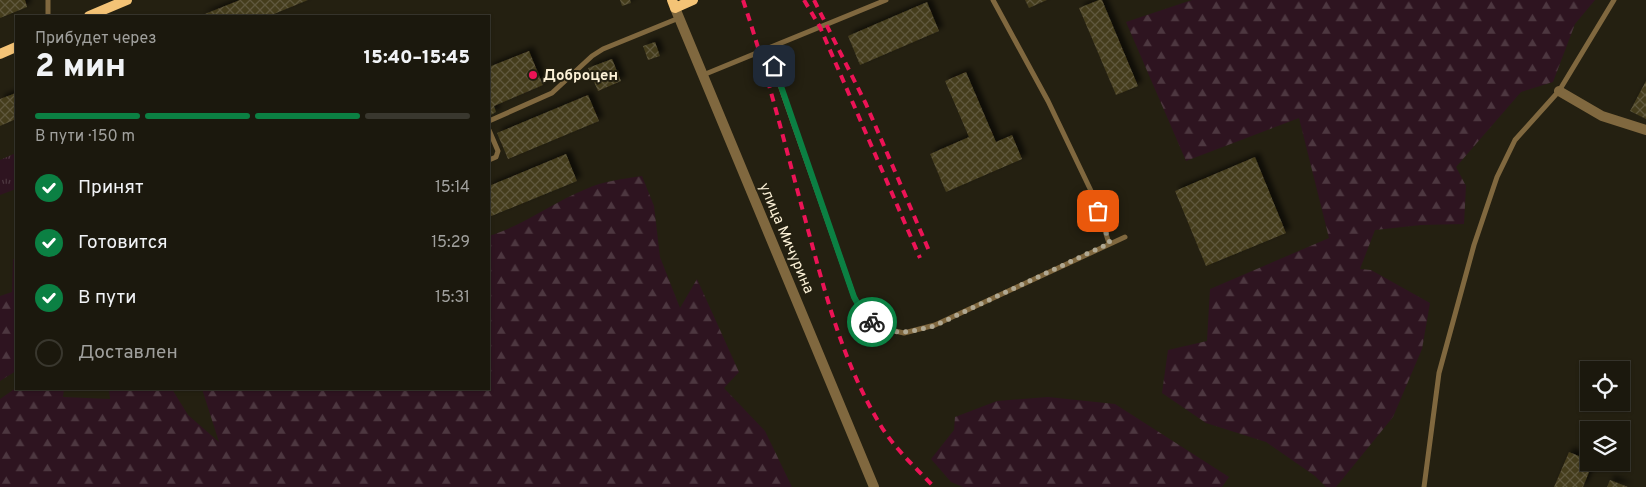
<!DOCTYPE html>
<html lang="ru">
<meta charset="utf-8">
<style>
body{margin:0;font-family:Overpass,sans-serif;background:#242116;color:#f1f3f6;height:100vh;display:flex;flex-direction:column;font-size:19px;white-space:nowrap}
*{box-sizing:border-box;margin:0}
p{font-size:16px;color:#a0a09d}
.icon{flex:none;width:28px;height:28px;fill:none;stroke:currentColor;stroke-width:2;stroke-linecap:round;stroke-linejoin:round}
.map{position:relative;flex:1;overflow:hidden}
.drawer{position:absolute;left:15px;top:15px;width:475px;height:375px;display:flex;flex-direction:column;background:#1b180d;border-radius:0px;box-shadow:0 1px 4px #0004,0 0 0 1px #39372e}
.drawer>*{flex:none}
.controls{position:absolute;left:1580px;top:361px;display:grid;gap:10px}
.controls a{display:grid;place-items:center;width:50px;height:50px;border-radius:0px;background:#1b180d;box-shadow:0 1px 4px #0004,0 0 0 1px #39372e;font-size:25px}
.pin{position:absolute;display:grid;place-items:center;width:42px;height:42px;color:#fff;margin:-21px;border-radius:10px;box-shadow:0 2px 8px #0006}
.courier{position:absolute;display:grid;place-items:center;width:50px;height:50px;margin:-25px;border:4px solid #0b8043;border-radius:50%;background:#fff;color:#222;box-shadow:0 1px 6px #0007}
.head em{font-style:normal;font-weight:800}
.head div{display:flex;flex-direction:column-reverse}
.head{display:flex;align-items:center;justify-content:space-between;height:85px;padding:0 20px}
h1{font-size:32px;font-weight:800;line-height:38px}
.bar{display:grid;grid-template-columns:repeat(4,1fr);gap:8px 5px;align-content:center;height:60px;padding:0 20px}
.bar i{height:6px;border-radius:4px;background:#39372e}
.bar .active{background:#0b8043}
.bar p{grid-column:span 4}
ol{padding:0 20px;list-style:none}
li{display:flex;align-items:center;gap:15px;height:55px}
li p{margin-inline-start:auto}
li .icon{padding:5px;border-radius:50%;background:#0b8043;color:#fff;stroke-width:4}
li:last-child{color:#a0a09d}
li i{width:28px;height:28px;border:2px solid #39372e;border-radius:50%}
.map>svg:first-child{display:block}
</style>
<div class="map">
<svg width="1646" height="487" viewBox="0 0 1646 487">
<defs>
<pattern id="forest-firs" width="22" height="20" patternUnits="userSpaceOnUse" patternTransform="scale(1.25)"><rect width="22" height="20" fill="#2e1420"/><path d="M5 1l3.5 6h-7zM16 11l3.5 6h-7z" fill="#4d3740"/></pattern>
<pattern id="park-tufts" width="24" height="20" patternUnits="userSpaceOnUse" patternTransform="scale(1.25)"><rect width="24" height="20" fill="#2e1420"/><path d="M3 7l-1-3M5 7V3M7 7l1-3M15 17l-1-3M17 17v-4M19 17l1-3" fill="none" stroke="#4d3740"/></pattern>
<pattern id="building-cross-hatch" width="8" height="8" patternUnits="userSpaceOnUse" patternTransform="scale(1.25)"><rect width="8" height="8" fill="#443c1e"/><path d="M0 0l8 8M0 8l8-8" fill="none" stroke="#60593e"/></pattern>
<filter id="shadow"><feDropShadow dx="4.5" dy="-4.5" stdDeviation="2.5" flood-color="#0009"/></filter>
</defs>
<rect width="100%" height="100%" fill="#242011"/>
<path fill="url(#forest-firs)" d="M1192 0H1595L1575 24 1553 82 1521 92 1456 167 1466 186 1464 224 1421 225 1375 230 1360 269 1371 270 1430 303 1422 349 1393 417 1336 487H1326L1315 476 1266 442 1206 423 1162 393 1168 350 1207 341 1210 289 1329 238 1299 118 1186 161 1126 22Z
M642 176 654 206 660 257 680 308 697 279 739 372 724 388 765 431 792 487H0V399L16 388 64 389 63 397 110 399 109 389H172L188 415 219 442 202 389H489V236C524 225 552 203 586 189 603 181 623 179 642 176Z
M13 259H16V371L0 381V296L12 292Z
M1048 397 1115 404 1229 477 1222 487H963L951 482 931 459 954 430 955 417 997 401Z"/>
<path fill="url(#park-tufts)" d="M16 153V189L0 195V160Z"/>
<path fill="url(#building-cross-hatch)" filter="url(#shadow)" d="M0 0H25L27 7 0 18Z
M240 0H308L269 16H200Z
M620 0H630L631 3 622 6Z
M1025 0H1047L1029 8Z
M1099 0H1102L1138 86 1116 95 1079 8Z
M927 2 939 31 860 65 848 36Z
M655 42 660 56 648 60 643 46Z
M529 51 543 85 494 106 496 112 489 116V67Z
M612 59 621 81 598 91 588 68Z
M966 72 996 142 1012 135 1022 159 946 192 930 154 969 137 945 81Z
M1646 81V119L1630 111Z
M16 93V119L0 126V99Z
M588 95 599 121 508 159 497 133Z
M566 154 577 181 489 217V186Z
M1255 157 1286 233 1206 266 1175 191Z
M1569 452 1593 462 1583 487H1554Z
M1610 480 1628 487H1607Z"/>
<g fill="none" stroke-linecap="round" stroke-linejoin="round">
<path stroke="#80683f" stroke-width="5" d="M993 0 1048 101 1093 195 1109 243
M48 16V0
M767 48 854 297 865 317 877 327 904 333 935 325 1125 237
M703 75 886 0
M489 121 552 93 592 56 603 49 679 18
M489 130 498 151 496 157 489 160
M1424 487 1439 373 1474 245 1497 177 1515 140 1559 91 1614 0"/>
<path stroke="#80683f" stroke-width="10" d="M1559 91 1602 116 1646 130"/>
<path stroke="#80683f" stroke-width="10" d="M675 8 874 487"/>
<path stroke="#f4c376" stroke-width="10" d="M672 0 675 8 693 0
M89 16 127 0
M0 54 16 47"/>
<path stroke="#ec1356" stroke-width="4" stroke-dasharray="8 6" stroke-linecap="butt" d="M743 0C769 78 788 157 810 237 827 300 844 363 878 421 892 446 914 466 934 487
M804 0 820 27 920 258
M814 0 866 104 930 253"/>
</g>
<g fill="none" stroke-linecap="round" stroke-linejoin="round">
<path stroke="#b0a892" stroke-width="5" stroke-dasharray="0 9" d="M872 322C891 338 913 331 934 326L1110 243 1098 211"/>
<path stroke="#0b8043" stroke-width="6" d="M774 66 854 297 865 317 872 322"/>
</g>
<circle fill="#ec1356" stroke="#242011" stroke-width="2" cx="533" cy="75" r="5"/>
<g text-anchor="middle" stroke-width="4" stroke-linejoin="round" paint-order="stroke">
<g font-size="15" font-weight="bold" fill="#fcf1d7" stroke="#242011" text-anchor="start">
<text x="543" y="80">Доброцен</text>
</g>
<g font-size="15" fill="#fcf1d7" stroke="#242011">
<text transform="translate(787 238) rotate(67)" y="5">улица Мичурина</text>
</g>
</g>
</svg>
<div class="controls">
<a><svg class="icon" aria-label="locate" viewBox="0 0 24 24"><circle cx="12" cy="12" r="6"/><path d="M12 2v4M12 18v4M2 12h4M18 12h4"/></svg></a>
<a><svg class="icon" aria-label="layers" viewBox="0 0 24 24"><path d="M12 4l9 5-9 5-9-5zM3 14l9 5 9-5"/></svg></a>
</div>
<div class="pin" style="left:1098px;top:211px;background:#ea580c"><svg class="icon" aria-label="bag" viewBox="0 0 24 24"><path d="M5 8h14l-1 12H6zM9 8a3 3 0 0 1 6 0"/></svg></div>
<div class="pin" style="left:774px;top:66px;background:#1f2937"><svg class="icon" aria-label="home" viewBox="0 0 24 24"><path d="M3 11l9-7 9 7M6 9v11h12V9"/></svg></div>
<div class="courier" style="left:872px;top:322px"><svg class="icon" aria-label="bike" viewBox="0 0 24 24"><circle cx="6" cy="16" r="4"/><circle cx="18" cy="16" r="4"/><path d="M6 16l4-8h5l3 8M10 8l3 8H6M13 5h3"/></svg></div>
<section class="drawer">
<div class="head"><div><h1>2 мин</h1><p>Прибудет через</p></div><em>15:40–15:45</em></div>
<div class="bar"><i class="active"></i><i class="active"></i><i class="active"></i><i></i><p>В пути · 150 m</p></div>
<ol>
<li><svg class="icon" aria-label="check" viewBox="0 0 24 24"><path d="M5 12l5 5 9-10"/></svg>Принят<p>15:14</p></li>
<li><svg class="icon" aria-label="check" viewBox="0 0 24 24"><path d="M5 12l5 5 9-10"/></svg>Готовится<p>15:29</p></li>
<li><svg class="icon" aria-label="check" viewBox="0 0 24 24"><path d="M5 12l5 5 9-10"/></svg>В пути<p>15:31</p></li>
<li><i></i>Доставлен</li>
</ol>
</section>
</div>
